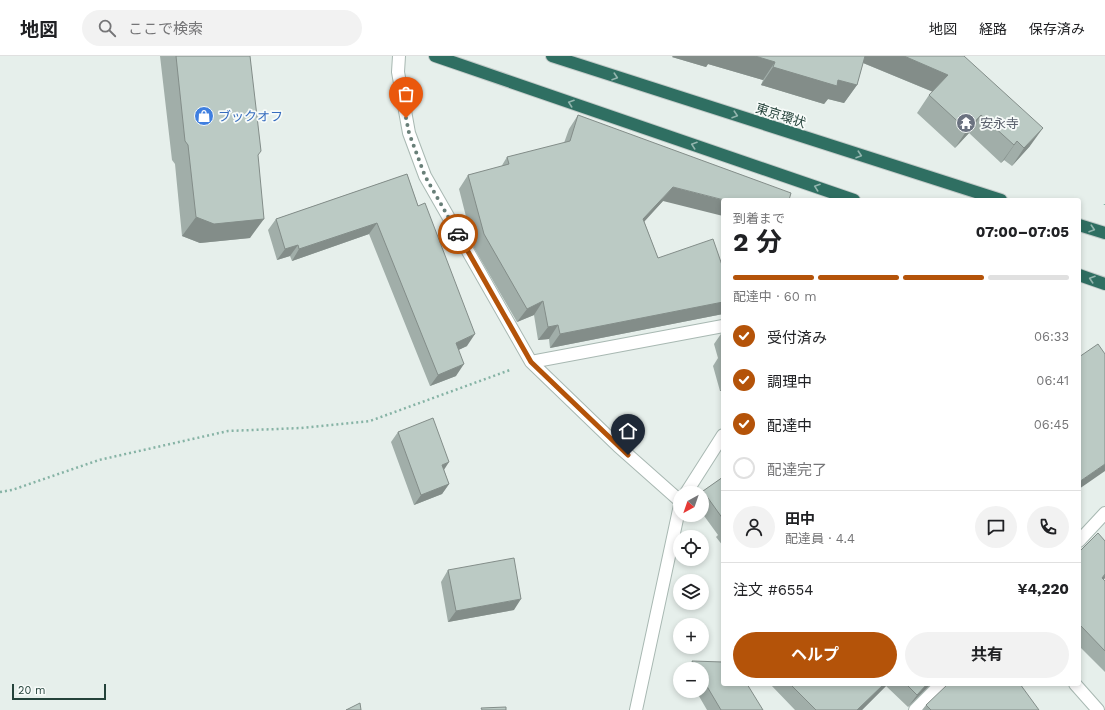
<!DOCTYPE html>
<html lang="ja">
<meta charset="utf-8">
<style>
body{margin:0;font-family:"Work Sans","Noto Sans JP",sans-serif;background:#f2f2f2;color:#202124;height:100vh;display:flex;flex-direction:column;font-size:15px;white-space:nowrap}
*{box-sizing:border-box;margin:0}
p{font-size:13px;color:#757577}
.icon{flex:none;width:22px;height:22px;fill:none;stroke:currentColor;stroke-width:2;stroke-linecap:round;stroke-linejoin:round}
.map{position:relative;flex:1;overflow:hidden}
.details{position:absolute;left:721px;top:142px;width:360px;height:488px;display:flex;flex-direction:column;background:#fff;border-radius:4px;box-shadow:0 2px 6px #0003}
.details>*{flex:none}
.needle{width:26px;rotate:220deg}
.fabs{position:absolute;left:673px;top:430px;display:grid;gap:8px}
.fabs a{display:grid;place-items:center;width:36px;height:36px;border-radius:50%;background:#fff;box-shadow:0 2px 6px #0003;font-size:20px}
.scale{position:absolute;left:12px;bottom:10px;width:94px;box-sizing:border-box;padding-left:4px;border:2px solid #24423a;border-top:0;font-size:11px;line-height:14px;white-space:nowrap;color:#24423a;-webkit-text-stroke:3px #f7fbf9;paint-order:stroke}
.pin{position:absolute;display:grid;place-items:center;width:34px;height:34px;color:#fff;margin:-41px -17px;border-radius:50% 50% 50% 0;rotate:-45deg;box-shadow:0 0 4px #0007}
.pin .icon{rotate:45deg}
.courier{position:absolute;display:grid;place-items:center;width:40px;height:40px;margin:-20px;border:3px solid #b45309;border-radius:50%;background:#fff;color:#222;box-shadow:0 1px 5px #0007}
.headline em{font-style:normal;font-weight:700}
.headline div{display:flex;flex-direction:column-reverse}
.headline{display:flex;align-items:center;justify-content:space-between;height:68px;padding:0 12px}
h1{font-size:26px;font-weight:700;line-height:30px}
.bar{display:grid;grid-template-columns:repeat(4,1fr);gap:6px 4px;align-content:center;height:48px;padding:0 12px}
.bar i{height:5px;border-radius:3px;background:#e0e0e0}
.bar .current{background:#b45309}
.bar p{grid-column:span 4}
.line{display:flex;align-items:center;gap:10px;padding:0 12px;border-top:1px solid #e0e0e0}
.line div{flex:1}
.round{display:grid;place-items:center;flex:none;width:42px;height:42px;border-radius:21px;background:#f2f2f2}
ol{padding:0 12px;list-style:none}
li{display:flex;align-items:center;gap:12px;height:44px}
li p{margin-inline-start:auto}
li .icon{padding:4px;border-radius:50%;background:#b45309;color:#fff;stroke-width:4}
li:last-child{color:#757577}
li i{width:22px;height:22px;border:2px solid #e0e0e0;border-radius:50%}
.action{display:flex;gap:8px;margin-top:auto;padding:8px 12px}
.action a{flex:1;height:46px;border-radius:24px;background:#b45309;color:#fff;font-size:16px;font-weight:700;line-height:46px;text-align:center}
.action a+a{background:#f2f2f2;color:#202124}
header{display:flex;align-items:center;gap:24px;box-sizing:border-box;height:56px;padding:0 20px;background:#fff;border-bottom:1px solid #e0e0e0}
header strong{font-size:19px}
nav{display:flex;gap:22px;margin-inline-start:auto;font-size:14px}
.search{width:280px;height:36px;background:#f2f2f2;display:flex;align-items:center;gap:10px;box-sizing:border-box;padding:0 14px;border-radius:22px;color:#757577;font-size:15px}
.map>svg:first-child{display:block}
</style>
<header>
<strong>地図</strong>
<div class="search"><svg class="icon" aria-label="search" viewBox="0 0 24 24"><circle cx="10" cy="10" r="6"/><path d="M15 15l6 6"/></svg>ここで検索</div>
<nav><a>地図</a><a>経路</a><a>保存済み</a></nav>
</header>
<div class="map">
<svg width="1105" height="654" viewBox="0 0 1105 654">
<rect width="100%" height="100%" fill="#e6efeb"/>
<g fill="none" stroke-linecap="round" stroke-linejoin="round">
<g stroke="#a8b8b2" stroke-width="14">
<path id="minor" d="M399 0 398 16 409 77 425 120 531 306 618 390 680 445
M531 306 723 270
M686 437 723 379
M1079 485 1105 457
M1075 628 1098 654
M636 654 680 449
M915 654 941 628"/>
</g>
<g stroke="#c2cac8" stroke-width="14">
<path id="highway" d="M435 0 854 144
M552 0 1001 144
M1079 169 1105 177
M1079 219 1105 228"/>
</g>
<path stroke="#86b3a5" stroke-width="2.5" stroke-dasharray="2 3" stroke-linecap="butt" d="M1105 148V149
M0 436 12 434 99 404 228 375 301 372 370 365 510 314"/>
<use href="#minor" stroke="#fff" stroke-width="12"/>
<use href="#highway" stroke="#2f6f62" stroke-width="12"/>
</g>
<path fill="#a1aea9" d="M160 0H250L258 99 250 182 200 187 182 180 175 108 172 104Z
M673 0H964L1030 90 1012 110 1004 104 1001 107 969 77 955 92 917 57 929 39 933 36 863 7 857 29 844 47 828 43 824 48 761 29 763 24 708 8 706 11 672 1Z
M578 59 663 145 644 165 658 202 723 212V258L550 292 549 283 538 284 534 259 517 266 474 192 459 133 468 119 501 111 507 101 564 87 569 73Z
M407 118 467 290 458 294 456 320 430 330 369 178 292 205 290 200 277 204 268 174 276 163Z
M723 275V335H720L713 310 718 302 714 288Z
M398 376 444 414 449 428 442 438 414 449 391 386Z
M723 421V490L716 481 718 479 702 457V437H701L703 435Z
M1105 485V522L1104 524 1105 525V616L1079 590V496Z
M448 514 514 554 448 566 441 526Z
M692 605 763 654H707L696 635H702V613H687Z
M770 628H931L908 651 886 630 862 654H795Z
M926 649 1039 654H922Z"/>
<path fill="#838d89" d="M673 0H755L775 6 763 24 708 8 706 11 672 1Z
M859 0H904L948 19 936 37 856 4Z
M773 11 838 24 857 29 844 47 828 43 824 48 761 29Z
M981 59 969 77 955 92 967 74Z
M1043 72 1030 90 1012 110 1024 92Z
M1017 85 1004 104 1001 107 1014 89Z
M673 131 723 144V160L663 145 634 177 643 163Z
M196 161 264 163 250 182 200 187 182 180Z
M377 167 369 178 292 205 299 193Z
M298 189 290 200 277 204 285 193Z
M543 245 534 259 517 266 527 253Z
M723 246V258L550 292 560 278Z
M558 269 549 283 538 284 548 271Z
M475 278 467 290 448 299 456 287Z
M464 308 456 320 430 330 438 319Z
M723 331V335H720Z
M449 406 442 417V409Z
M1105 408V415L1079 433V426Z
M449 428 442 438 414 449 421 439Z
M1105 518V522L1093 534Z
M521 543 514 554 448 566 456 555Z
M884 628H888L862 654H857Z
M927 628H931L908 651 917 639Z"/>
<path fill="#bbcac4" stroke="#838d89" d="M176 0H250L261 95 258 99 264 163 214 168 196 161 188 89 185 85Z
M755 0H865L857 29 838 24 837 30 773 11 775 6Z
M904 0H964L1043 72 1024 92 1017 85 1014 89 981 59 967 74 929 39 948 19Z
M578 59 791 137 789 144H724L673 131 643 163 658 202 713 183 723 212V246L560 278 558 269 548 271 543 245 527 253 484 178 468 119 509 108 507 101 570 85Z
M407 118 418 150 425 147 475 278 456 287 464 308 438 319 377 167 299 193 298 189 285 193 276 163Z
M1098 288 1105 298V408L1079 426V301Z
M433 362 449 406 442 409 449 428 421 439 398 376Z
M723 421V463L703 435Z
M1098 477 1105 485V518L1102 522 1105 525V595L1081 570 1079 572V496Z
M514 502 521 543 456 555 448 514Z
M692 605 723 606V628H747L763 654H721L702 622V613H697Z
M790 628H884L857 654H816Z
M906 628H927L917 639Z
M948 628H1020L1039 654H931L926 649Z
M360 647 361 654H346Z
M506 651V654H482L481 652Z"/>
<defs><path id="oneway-chevron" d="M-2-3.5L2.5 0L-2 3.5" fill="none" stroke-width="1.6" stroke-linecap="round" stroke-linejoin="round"/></defs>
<g stroke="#93b5ae">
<use href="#oneway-chevron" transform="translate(615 21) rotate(18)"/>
<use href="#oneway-chevron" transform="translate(571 47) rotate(-161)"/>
<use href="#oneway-chevron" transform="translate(735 59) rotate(18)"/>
<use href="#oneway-chevron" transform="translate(694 89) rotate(-161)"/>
<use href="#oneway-chevron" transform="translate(859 99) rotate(18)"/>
<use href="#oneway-chevron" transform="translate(817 131) rotate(-161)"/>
<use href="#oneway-chevron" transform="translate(1092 173) rotate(18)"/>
<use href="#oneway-chevron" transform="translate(1092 223) rotate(-162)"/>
</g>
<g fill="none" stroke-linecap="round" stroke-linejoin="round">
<path stroke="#687f78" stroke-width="4" stroke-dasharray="0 7.2" d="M406 62 409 77 425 120 458 178"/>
<path stroke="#b45309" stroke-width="5" d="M458 178 531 306 628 399"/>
</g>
<defs>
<g id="shop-disc" transform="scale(1)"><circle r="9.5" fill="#3f7fe0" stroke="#f7fbf9"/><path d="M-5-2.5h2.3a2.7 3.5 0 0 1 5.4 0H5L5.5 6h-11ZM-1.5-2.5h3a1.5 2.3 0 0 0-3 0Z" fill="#fff"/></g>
<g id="temple-disc" transform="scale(1)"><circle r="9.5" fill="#6b7280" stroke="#f7fbf9"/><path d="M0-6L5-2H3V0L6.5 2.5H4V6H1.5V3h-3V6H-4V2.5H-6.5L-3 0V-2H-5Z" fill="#fff"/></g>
</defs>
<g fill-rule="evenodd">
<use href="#shop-disc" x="204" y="60"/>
<use href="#temple-disc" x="966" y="67"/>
</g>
<g text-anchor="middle" stroke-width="3.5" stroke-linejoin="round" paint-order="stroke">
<g font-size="13" fill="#24423a" stroke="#f7fbf9">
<text transform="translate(781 59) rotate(18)" y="5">東京環状</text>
</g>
<g font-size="13" fill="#366cbe" stroke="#f7fbf9" text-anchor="start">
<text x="218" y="65">ブックオフ</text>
</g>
<g font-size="13" fill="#5b616d" stroke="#f7fbf9" text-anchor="start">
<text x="980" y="72">安永寺</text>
</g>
</g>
</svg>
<div class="fabs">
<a><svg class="needle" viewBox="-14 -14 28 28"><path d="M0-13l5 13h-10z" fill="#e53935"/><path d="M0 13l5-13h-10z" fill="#757577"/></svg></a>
<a><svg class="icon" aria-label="locate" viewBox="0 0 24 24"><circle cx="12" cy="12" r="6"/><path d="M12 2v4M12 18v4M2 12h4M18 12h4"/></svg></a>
<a><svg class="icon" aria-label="layers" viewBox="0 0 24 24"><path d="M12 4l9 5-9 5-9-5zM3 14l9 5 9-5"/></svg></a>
<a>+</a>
<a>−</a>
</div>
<div class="scale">20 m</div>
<div class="pin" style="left:406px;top:62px;background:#ea580c"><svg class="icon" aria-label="bag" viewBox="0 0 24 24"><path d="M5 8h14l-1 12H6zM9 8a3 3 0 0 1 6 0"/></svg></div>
<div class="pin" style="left:628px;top:399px;background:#1f2937"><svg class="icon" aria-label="home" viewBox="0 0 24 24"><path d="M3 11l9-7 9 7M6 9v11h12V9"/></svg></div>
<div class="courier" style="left:458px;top:178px"><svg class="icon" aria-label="car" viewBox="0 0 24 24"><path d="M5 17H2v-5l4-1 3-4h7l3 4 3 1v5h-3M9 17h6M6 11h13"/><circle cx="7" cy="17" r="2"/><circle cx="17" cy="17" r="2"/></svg></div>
<section class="details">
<div class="headline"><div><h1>2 分</h1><p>到着まで</p></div><em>07:00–07:05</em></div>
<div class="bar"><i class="current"></i><i class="current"></i><i class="current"></i><i></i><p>配達中 · 60 m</p></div>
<ol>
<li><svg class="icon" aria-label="check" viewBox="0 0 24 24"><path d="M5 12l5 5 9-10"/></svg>受付済み<p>06:33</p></li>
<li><svg class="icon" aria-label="check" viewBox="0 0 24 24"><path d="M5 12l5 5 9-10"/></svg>調理中<p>06:41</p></li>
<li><svg class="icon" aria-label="check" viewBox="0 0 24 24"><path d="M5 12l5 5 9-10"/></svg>配達中<p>06:45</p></li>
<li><i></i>配達完了</li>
</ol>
<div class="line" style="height:72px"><a class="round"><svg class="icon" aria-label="person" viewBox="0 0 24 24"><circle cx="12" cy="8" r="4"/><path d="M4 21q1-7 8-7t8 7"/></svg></a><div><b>田中</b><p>配達員 · 4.4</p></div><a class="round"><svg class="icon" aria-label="chat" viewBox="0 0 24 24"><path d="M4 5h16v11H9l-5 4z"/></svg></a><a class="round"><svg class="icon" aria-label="phone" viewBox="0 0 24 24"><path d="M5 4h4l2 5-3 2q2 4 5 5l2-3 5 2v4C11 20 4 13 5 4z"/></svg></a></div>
<div class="line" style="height:52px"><div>注文 #6554</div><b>¥4,220</b></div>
<div class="action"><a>ヘルプ</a><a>共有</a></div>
</section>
</div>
